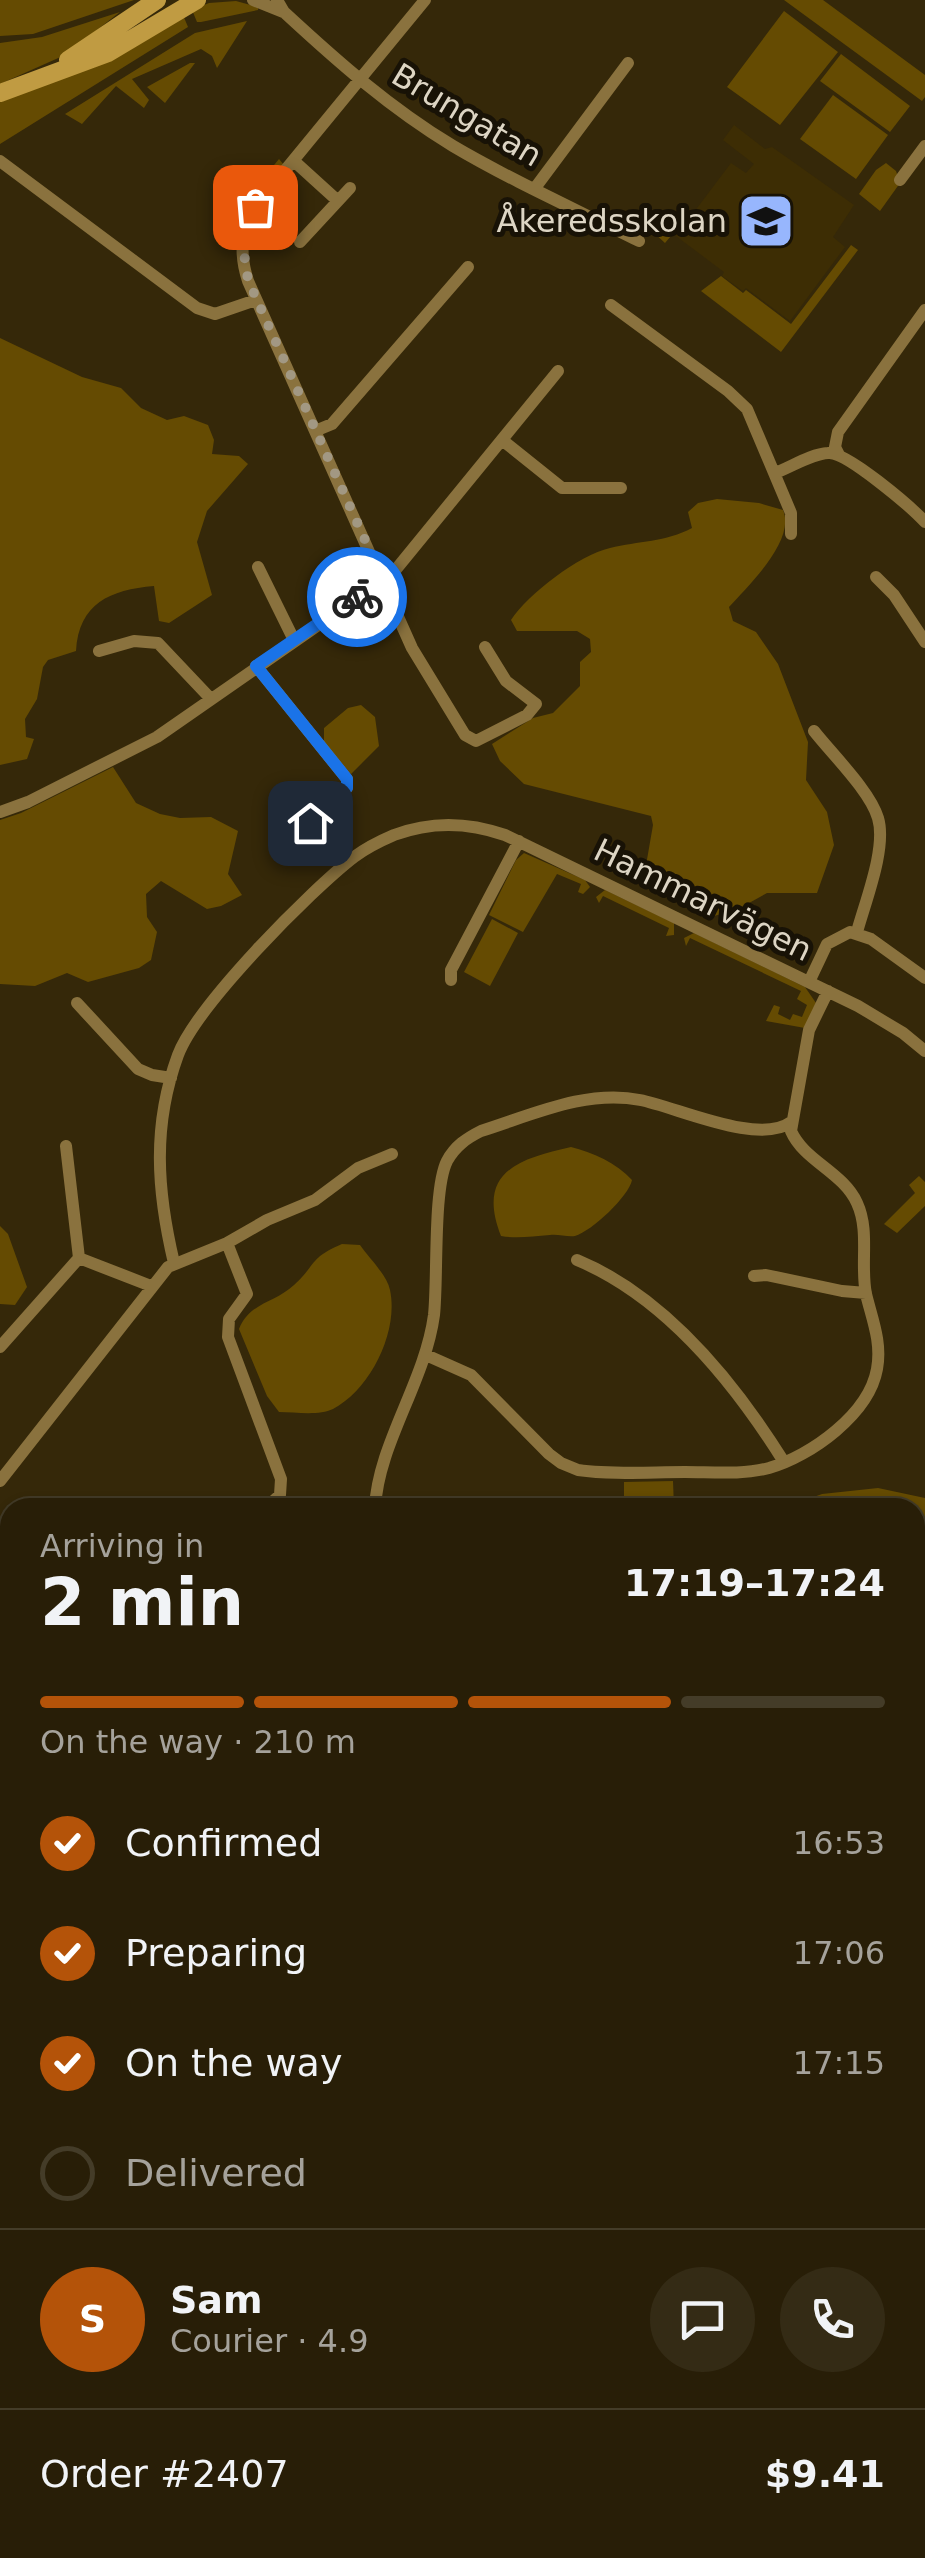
<!DOCTYPE html>
<meta charset="utf-8">
<style>
body{margin:0;font-family:"DejaVu Sans",sans-serif;background:#342b15;color:#f1f3f6;height:100vh;display:flex;flex-direction:column;font-size:38px;white-space:nowrap}
*{box-sizing:border-box;margin:0}
p{font-size:32px;color:#a5a29b}
.icon{flex:none;width:55px;height:55px;fill:none;stroke:currentColor;stroke-width:2;stroke-linecap:round;stroke-linejoin:round}
.map{position:relative;flex:1;overflow:hidden}
.details{position:absolute;left:0px;top:1498px;width:925px;height:1062px;display:flex;flex-direction:column;background:#281e07;border-radius:30px 30px 0 0;box-shadow:0 2px 8px #0004,0 0 0 2px #443c28}
.details>*{flex:none}
.pin{position:absolute;display:grid;place-items:center;width:85px;height:85px;color:#fff;margin:-42px;border-radius:20px;box-shadow:0 5px 15px #0006}
.courier{position:absolute;display:grid;place-items:center;width:100px;height:100px;margin:-50px;border:8px solid #1a73e8;border-radius:50%;background:#fff;color:#222;box-shadow:0 2px 12px #0007}
.head em{font-style:normal;font-weight:700}
.head div{display:flex;flex-direction:column-reverse}
.head{display:flex;align-items:center;justify-content:space-between;height:170px;padding:0 40px}
h1{font-size:65px;font-weight:700;line-height:75px}
.bar{display:grid;grid-template-columns:repeat(4,1fr);gap:15px 10px;align-content:center;height:120px;padding:0 40px}
.bar i{height:12px;border-radius:8px;background:#443c28}
.bar .current{background:#b45309}
.bar p{grid-column:span 4}
.line{display:flex;align-items:center;gap:25px;padding:0 40px;border-top:2px solid #443c28}
.line div{flex:1}
.round{display:grid;place-items:center;flex:none;width:105px;height:105px;border-radius:52px;background:#342b15}
ol{padding:0 40px;list-style:none}
li{display:flex;align-items:center;gap:30px;height:110px}
li p{margin-inline-start:auto}
li .icon{padding:10px;border-radius:50%;background:#b45309;color:#fff;stroke-width:4}
li:last-child{color:#a5a29b}
li i{width:55px;height:55px;border:5px solid #443c28;border-radius:50%}
.map>svg:first-child{display:block}
</style>
<div class="map">
<svg width="925" height="2558" viewBox="0 0 925 2558">
<rect width="100%" height="100%" fill="#352809"/>
<path fill="#3d2d04" d="M734 125 765 149 772 147 854 205 833 237 845 247 790 321 746 288 743 291 722 276 724 272 676 236 731 163 746 173 754 164 723 140Z"/>
<path fill="#654b02" d="M0 0H134L33 34 0 36Z
M784 0H823L925 75V97L922 101Z
M236 1 258 7V10L201 22H197L192 10 209 3Z
M784 11 838 52 780 125 727 87Z
M120 12 65 55 0 84V43L42 37Z
M183 15 188 27 0 144V100C67 81 124 51 183 15Z
M247 21 217 68 212 56 201 49 132 79 149 100 144 108 116 86 82 124 65 114 195 33Z
M841 54 910 106 890 132 820 81Z
M190 63H195L165 103 147 87Z
M833 95 888 135 856 179 800 139Z
M279 159 284 165 248 206 234 243 222 228Z
M886 163 896 171 900 183 880 211 859 194 876 170Z
M668 212 682 223 665 243 653 232Z
M851 245 858 250 781 352 701 291 721 276 743 293 746 290 791 324Z
M0 338 82 377 121 388 141 408 167 420 184 416 208 425 214 440 212 454 239 456 248 464 207 511 197 542 212 595 169 623 159 621 154 586C110 590 79 603 76 651L48 660 43 667 37 699 25 719 26 737 34 739 27 759 0 765Z
M717 499 759 503 783 510C796 540 749 585 729 607L733 621 756 632 778 664 808 742 806 780 827 812 834 845 817 893H767L740 908 711 917 670 893 645 871 653 825 651 816 524 784 500 761 492 744 533 718 553 713 580 686V662L591 652 590 639 577 631H517L511 620C528 594 579 555 610 548 638 541 666 542 692 528L688 512 698 503Z
M361 705 375 717 379 746 351 774 324 742V728L348 708Z
M113 767 136 803 160 814 180 818 211 817 238 831 228 874 242 895 221 906 207 909 161 881 146 894 147 917 157 932 151 960 139 968 88 982 67 973 35 986 0 984V820L21 813Z
M524 853 585 880 590 887 583 894 578 892 581 884 557 874 523 932 489 915 516 860Z
M605 890 674 923V935L666 936 669 928 603 896 599 903 596 897Z
M492 919 518 933 490 986 464 972Z
M694 933 805 987 816 1003 805 1028 766 1021 774 1005 780 1007 778 1014 790 1020 793 1014 802 1017 807 1005 797 999 801 991 690 938 686 946 684 938Z
M571 1147C592 1152 617 1163 632 1180 629 1196 592 1231 575 1236 567 1237 558 1234 550 1235 532 1236 519 1239 501 1236 476 1172 518 1159 571 1147Z
M919 1176 925 1182V1206L897 1233 884 1224 915 1193 909 1185Z
M0 1226 8 1234 27 1287 15 1305 0 1304Z
M342 1244 360 1245C369 1258 387 1275 390 1290 399 1332 370 1390 333 1409 319 1416 295 1412 279 1412L267 1396 239 1329C250 1302 275 1303 294 1285 317 1264 309 1258 342 1244Z
M673 1481 674 1507H624V1482Z
M878 1488 925 1498V1609L915 1615V1508L786 1507 822 1494Z
M0 1992 10 2000V2067L5 2077 10 2093V2123L0 2130Z
M326 2550 365 2551 380 2556 388 2550H767L762 2558H322Z"/>
<path fill="#190f00" stroke="#544a3b" stroke-width="2.5" d="M0 2516 10 2525V2550H23L20 2558H0Z"/>
<g fill="none" stroke-linecap="round" stroke-linejoin="round">
<path stroke="#8a723e" stroke-width="12" d="M253 0 283 12
M277 0 284 12C337 61 390 108 453 146 512 181 577 210 639 241
M425 0 255 207C241 233 239 253 248 281L412 648 465 735 476 741 527 715 536 704 506 681 485 647
M0 161 197 308 215 314 256 300
M295 162 338 201
M900 180 925 146
M535 188 628 63
M300 242 350 188
M611 305 728 391 747 409 791 513V534
M315 431 332 424 468 267
M502 440 562 488H621
M839 455 835 447 838 432 925 310
M775 473C791 467 811 454 828 453 846 451 911 507 925 522
M258 567 294 640
M876 577 894 595 925 642
M99 651 134 641 158 643 211 699
M256 666 347 779V788L310 823
M814 731C832 754 870 791 878 818 887 848 865 902 857 932
M0 812 28 802 157 737 393 573 558 371
M451 980V970L519 841
M809 982 827 944 850 932 871 939 925 978
M77 1003 138 1069 152 1075 171 1078
M227 1243 247 1294 229 1319 228 1337 281 1479 280 1495 266 1508
M79 1258 151 1286
M577 1260C666 1297 734 1382 784 1462
M174 1263C157 1191 152 1126 178 1055 197 1005 310 891 354 857 366 848 380 841 394 835 431 821 468 822 505 835L858 1006 903 1033 925 1051
M754 1276 766 1275 842 1291 866 1293
M0 1347 79 1258 66 1146
M426 1355 471 1375 549 1454 561 1463 578 1470C613 1475 650 1472 685 1472 712 1472 742 1475 769 1468 811 1456 869 1414 877 1369 882 1342 872 1319 866 1294 860 1264 870 1231 857 1203 843 1172 804 1161 791 1131L809 1030 828 991
M0 1481 168 1267 227 1243 267 1220 315 1200 358 1168 392 1154
M375 1508C378 1444 425 1382 434 1315 438 1278 433 1189 447 1161 455 1146 467 1138 481 1131 532 1115 587 1089 640 1100 677 1107 759 1146 791 1122
M0 1627 10 1630
M0 1678 10 1666
M915 1861 925 1860
M915 2151 925 2125
M915 2344 925 2342
M793 2558 794 2550"/>
<path stroke="#c09b42" stroke-width="18" d="M68 60 157 0
M0 93 108 53 197 0"/>
</g>
<g fill="none" stroke-linecap="round" stroke-linejoin="round">
<path stroke="#a29883" stroke-width="10" stroke-dasharray="0 18" d="M255 207 242 240 248 280 383 580 357 597"/>
<path stroke="#1a73e8" stroke-width="12" d="M310 823 347 788V779L256 666 357 597"/>
</g>
<defs>
<g id="school-square" transform="scale(2.875)"><rect x="-9" y="-9" width="18" height="18" rx="4" fill="#97b6fd" stroke="#181206"/><path d="M0-5L7-2L0 1L-7-2ZM-4 1L0 2.5L4 1V4Q0 6-4 4Z" fill="#111"/></g>
</defs>
<g fill-rule="evenodd">
<use href="#school-square" x="766" y="221"/>
</g>
<g text-anchor="middle" stroke-width="10" stroke-linejoin="round" paint-order="stroke">
<g font-size="32" fill="#ddd5c4" stroke="#181206">
<text transform="translate(467 115) rotate(31)" y="11">Brungatan</text>
<text transform="translate(703 900) rotate(26)" y="11">Hammarvägen</text>
</g>
<g font-size="32" fill="#ddd5c4" stroke="#181206" text-anchor="end">
<text x="727" y="232">Åkeredsskolan</text>
</g>
</g>
</svg>
<div class="pin" style="left:255px;top:207px;background:#ea580c"><svg class="icon" aria-label="bag" viewBox="0 0 24 24"><path d="M5 8h14l-1 12H6zM9 8a3 3 0 0 1 6 0"/></svg></div>
<div class="pin" style="left:310px;top:823px;background:#1f2937"><svg class="icon" aria-label="home" viewBox="0 0 24 24"><path d="M3 11l9-7 9 7M6 9v11h12V9"/></svg></div>
<div class="courier" style="left:357px;top:597px"><svg class="icon" aria-label="bike" viewBox="0 0 24 24"><circle cx="6" cy="16" r="4"/><circle cx="18" cy="16" r="4"/><path d="M6 16l4-8h5l3 8M10 8l3 8H6M13 5h3"/></svg></div>
<section class="details">
<div class="head"><div><h1>2 min</h1><p>Arriving in</p></div><em>17:19–17:24</em></div>
<div class="bar"><i class="current"></i><i class="current"></i><i class="current"></i><i></i><p>On the way · 210 m</p></div>
<ol>
<li><svg class="icon" aria-label="check" viewBox="0 0 24 24"><path d="M5 12l5 5 9-10"/></svg>Confirmed<p>16:53</p></li>
<li><svg class="icon" aria-label="check" viewBox="0 0 24 24"><path d="M5 12l5 5 9-10"/></svg>Preparing<p>17:06</p></li>
<li><svg class="icon" aria-label="check" viewBox="0 0 24 24"><path d="M5 12l5 5 9-10"/></svg>On the way<p>17:15</p></li>
<li><i></i>Delivered</li>
</ol>
<div class="line" style="height:180px"><b class="round" style="background:#b45309;color:#fff">S</b><div><b>Sam</b><p>Courier · 4.9</p></div><a class="round"><svg class="icon" aria-label="chat" viewBox="0 0 24 24"><path d="M4 5h16v11H9l-5 4z"/></svg></a><a class="round"><svg class="icon" aria-label="phone" viewBox="0 0 24 24"><path d="M5 4h4l2 5-3 2q2 4 5 5l2-3 5 2v4C11 20 4 13 5 4z"/></svg></a></div>
<div class="line" style="height:130px"><div>Order #2407</div><b>$9.41</b></div>
</section>
</div>
